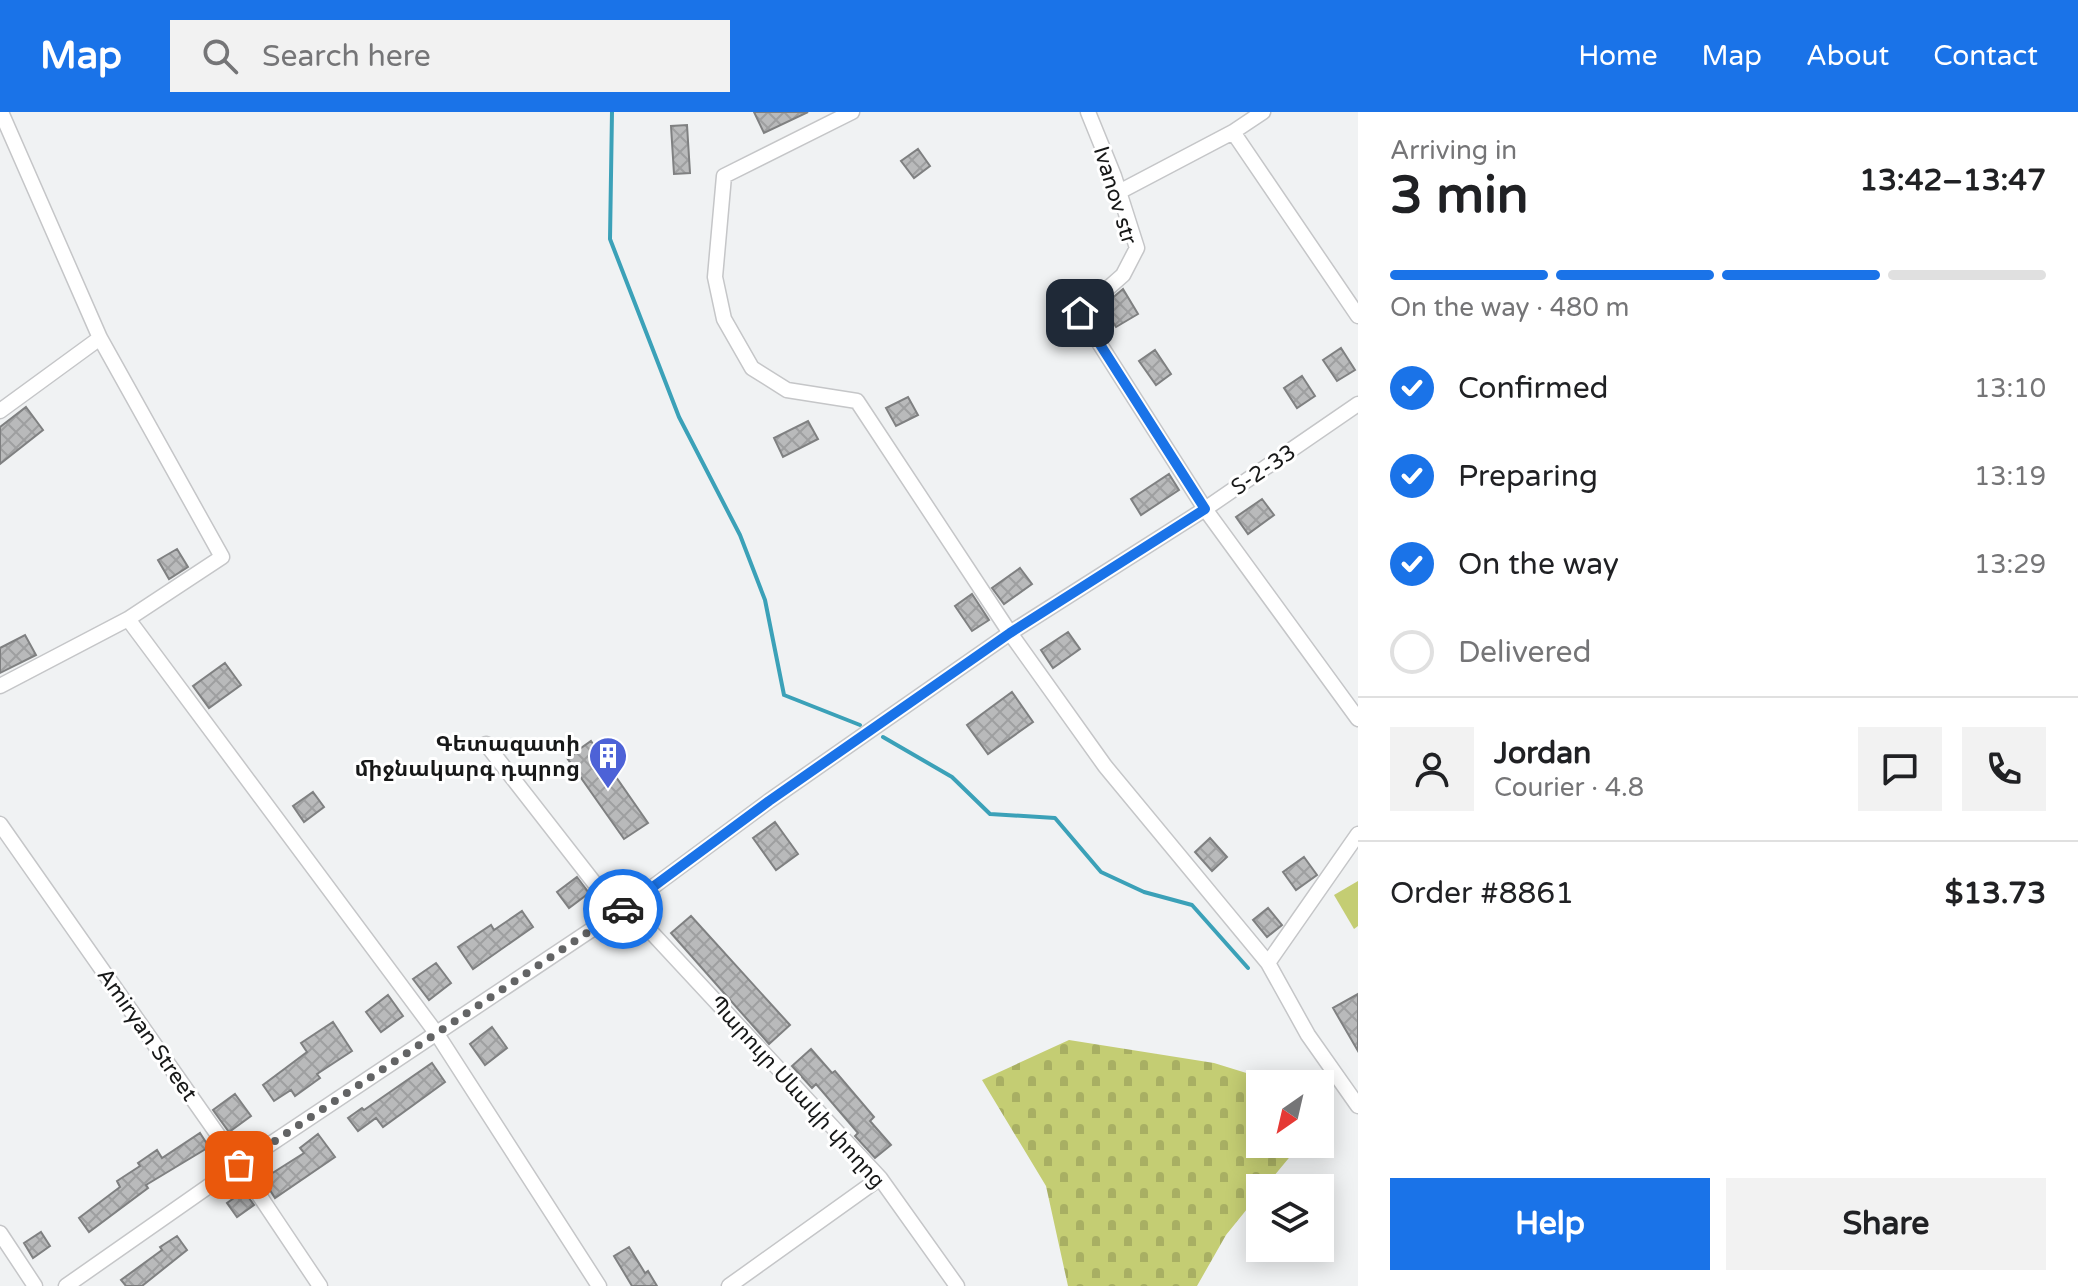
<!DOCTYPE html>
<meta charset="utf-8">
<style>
body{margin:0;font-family:"Varela Round","Noto Sans Armenian",sans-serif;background:#f2f2f2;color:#202124;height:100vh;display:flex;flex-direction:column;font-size:30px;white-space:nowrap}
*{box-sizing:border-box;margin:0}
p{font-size:26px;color:#757577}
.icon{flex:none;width:44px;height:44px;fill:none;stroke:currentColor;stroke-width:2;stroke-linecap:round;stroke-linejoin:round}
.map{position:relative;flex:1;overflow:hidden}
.side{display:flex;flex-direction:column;background:#fff;width:720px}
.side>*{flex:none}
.needle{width:52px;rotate:214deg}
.fabs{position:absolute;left:1246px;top:958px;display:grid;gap:16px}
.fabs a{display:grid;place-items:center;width:88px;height:88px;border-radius:0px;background:#fff;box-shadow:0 4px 20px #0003;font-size:40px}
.pin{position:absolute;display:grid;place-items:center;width:68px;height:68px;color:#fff;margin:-34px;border-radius:16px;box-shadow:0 4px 12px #0006}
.courier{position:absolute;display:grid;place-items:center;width:80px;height:80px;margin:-40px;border:6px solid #1a73e8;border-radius:50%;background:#fff;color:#222;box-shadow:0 2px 10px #0007}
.headline em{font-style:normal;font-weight:700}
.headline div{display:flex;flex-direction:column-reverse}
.headline{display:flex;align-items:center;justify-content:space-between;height:136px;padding:0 32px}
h1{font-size:52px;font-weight:700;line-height:60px}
.bar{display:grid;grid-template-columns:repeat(4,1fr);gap:12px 8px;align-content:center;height:96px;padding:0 32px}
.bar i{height:10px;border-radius:6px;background:#e0e0e0}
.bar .active{background:#1a73e8}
.bar p{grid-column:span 4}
.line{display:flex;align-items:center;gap:20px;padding:0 32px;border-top:2px solid #e0e0e0}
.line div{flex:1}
.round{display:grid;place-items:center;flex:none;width:84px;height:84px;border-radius:0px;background:#f2f2f2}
ol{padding:0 32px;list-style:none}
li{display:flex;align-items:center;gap:24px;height:88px}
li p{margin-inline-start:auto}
li .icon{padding:8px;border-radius:50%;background:#1a73e8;color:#fff;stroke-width:4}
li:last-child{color:#757577}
li i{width:44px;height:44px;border:4px solid #e0e0e0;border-radius:50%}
.cta{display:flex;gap:16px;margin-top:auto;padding:16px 32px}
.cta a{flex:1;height:92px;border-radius:0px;background:#1a73e8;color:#fff;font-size:32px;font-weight:700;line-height:92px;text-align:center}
.cta a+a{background:#f2f2f2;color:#202124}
header{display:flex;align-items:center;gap:48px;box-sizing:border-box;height:112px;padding:0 40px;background:#1a73e8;color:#fff}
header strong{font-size:38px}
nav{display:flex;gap:44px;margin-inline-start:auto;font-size:28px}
.search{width:560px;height:72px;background:#f2f2f2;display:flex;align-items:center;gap:20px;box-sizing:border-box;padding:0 28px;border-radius:0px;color:#757577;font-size:30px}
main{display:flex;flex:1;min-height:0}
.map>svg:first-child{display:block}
</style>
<header>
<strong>Map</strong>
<div class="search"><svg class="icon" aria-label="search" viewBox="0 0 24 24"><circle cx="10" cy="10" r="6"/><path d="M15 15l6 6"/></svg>Search here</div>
<nav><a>Home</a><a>Map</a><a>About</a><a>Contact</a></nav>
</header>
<main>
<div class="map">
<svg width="1358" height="1174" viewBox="0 0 1358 1174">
<defs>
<pattern id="cemetery-stones" width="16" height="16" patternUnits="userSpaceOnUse" patternTransform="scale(2)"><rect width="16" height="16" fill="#c4cd73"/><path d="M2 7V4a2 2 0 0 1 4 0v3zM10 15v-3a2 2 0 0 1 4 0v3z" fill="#a8af63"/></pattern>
<pattern id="building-cross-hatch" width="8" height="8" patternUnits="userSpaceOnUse" patternTransform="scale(2)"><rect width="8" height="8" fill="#b9babb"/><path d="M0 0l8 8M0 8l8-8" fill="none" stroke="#9e9fa0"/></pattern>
</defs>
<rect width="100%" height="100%" fill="#f0f2f3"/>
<path fill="url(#cemetery-stones)" d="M1069 928 1214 951 1269 968 1270 972H1260V1032H1290L1293 1041 1264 1076H1260V1081L1226 1123 1197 1174H1068L1046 1074 982 968Z"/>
<path fill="#c4cd73" d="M1358 769V814L1354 817 1334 783Z"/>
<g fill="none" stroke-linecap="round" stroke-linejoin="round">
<path stroke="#3ba1b8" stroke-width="4" d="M612 0 610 127 679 305 740 423 765 488 784 583 860 613
M883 625 952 665 990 702 1055 706 1101 760 1144 780 1192 793 1248 856"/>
</g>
<path fill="url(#building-cross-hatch)" stroke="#7f8081" stroke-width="2" d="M754 0H808L764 21Z
M687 13 690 61 674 62 671 14Z
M918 37 930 54 914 66 901 49Z
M1123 177 1138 202 1116 215 1103 194Z
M1065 204 1076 222 1061 231 1050 214Z
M1341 236 1355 258 1337 269 1323 248Z
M1155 238 1171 262 1156 273 1139 249Z
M1302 264 1315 284 1297 296 1284 276Z
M908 285 918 303 896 314 886 296Z
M26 295 43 318 0 352V315Z
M808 309 818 327 783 345 774 326Z
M1169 362 1179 378 1141 403 1131 387Z
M1262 387 1274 403 1248 422 1236 405Z
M177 437 188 455 169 467 158 448Z
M1020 456 1032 472 1004 492 992 476Z
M972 482 989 508 972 519 955 494Z
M1068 520 1080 537 1053 556 1041 538Z
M25 523 36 543 0 561V536Z
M225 551 241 573 209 596 193 574Z
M1012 580 1033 610 988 642 967 613Z
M591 629 648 711 624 727 567 646Z
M313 680 324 695 304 710 293 694Z
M775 710 798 742 776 758 753 726Z
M1210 726 1227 745 1212 759 1195 740Z
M1304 745 1317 763 1296 778 1283 760Z
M577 765 589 781 569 796 557 780Z
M1268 796 1282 813 1267 825 1253 808Z
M522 799 533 815 473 857 458 835 491 813 494 818Z
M691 804 790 913 769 932 671 821Z
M436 851 451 871 429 888 413 867Z
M1358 882V939L1333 896Z
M388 883 403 904 381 920 366 900Z
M333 910 352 939 317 962 320 966 295 984 291 978 274 989 263 973 307 940 301 931Z
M492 915 507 936 485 953 470 932Z
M811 937 832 961 835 959 874 1005 870 1009 891 1033 875 1046 855 1024 858 1021 816 972 812 976 792 954Z
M432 951 445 970 383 1015 376 1006 358 1019 348 1006 362 996 364 998Z
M235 982 251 1004 229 1020 213 998Z
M200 1021 209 1035 146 1073 148 1076 89 1120 79 1106 120 1075 117 1069 140 1054 138 1051 157 1038 162 1046Z
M318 1022 335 1045 275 1086 263 1067 304 1041 300 1036Z
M244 1079 254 1093 237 1105 227 1091Z
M41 1120 50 1134 33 1146 24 1131Z
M177 1124 187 1138 142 1174H126L121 1168 162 1138 160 1135Z
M629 1135 645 1161 648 1159 657 1174H632L614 1144Z"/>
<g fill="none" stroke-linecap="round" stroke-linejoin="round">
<g stroke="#c5c6c8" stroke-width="17">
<path id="minor" d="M852 0 724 64 715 165 724 207 752 256 787 278 857 289 1010 521 1105 654 1268 851 1308 923 1358 994
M1088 0 1114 64 1137 136 1123 163 1080 201 1205 397 1358 607
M1233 20 1358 204
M1119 80 1233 20 1263 0
M0 299 100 226
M128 507 437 922 599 1174
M0 574 128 507 222 445 100 226 1 0
M486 632 617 800
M0 712 239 1053 320 1174
M627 794 880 1066 957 1174
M1268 851 1358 722
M0 1121 35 1174
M66 1174 239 1053 627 794 769 689 1010 521 1205 397 1358 292
M729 1174 880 1066"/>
</g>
<use href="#minor" stroke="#fff" stroke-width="14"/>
</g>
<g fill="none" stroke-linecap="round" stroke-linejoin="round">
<path stroke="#636465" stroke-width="8" stroke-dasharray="0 14.4" d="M239 1053 623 797"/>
<path stroke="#1a73e8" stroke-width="10" d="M623 797 769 689 1010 521 1205 397 1080 201"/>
</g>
<defs>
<g id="building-pin" transform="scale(2)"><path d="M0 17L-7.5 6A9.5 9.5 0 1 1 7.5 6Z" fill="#4d62d7" stroke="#fff"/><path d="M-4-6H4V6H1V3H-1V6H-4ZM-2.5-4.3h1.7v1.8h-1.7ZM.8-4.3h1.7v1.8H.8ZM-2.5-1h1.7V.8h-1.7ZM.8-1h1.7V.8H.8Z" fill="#fff"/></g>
</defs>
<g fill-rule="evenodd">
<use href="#building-pin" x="608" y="644"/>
</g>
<g text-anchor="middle" stroke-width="6" stroke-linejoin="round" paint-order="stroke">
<g font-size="22" fill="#171818" stroke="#fff">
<text transform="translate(1116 83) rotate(73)" y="8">Ivanov str</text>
<text transform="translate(1263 357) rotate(-34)" y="8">Տ-2-33</text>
<text transform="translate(148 922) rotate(55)" y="8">Amiryan Street</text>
<text transform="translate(798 979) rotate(48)" y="8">Պարույր Սևակի փողոց</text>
</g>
<g font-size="22" font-weight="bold" fill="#171818" stroke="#fff" text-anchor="end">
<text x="580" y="639">Գետազատի<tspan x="580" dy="25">միջնակարգ դպրոց</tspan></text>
</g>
</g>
</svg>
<div class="fabs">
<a><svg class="needle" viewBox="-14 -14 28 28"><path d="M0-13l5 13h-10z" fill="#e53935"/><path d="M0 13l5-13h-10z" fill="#757577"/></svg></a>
<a><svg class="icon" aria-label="layers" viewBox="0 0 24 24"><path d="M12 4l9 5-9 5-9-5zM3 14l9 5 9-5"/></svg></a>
</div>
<div class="pin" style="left:239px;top:1053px;background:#ea580c"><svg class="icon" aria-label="bag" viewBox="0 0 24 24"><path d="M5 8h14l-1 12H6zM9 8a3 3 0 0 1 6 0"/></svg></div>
<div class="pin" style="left:1080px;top:201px;background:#1f2937"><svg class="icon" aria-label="home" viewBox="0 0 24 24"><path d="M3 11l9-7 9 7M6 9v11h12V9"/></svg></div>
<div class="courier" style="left:623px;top:797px"><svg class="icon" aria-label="car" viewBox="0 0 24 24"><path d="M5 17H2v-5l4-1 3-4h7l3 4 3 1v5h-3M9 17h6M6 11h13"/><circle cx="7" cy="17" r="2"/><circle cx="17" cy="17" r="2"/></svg></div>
</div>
<section class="side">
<div class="headline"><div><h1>3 min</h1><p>Arriving in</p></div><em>13:42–13:47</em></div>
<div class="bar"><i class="active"></i><i class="active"></i><i class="active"></i><i></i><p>On the way · 480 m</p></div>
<ol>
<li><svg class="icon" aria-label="check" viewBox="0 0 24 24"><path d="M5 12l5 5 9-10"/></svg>Confirmed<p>13:10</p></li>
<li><svg class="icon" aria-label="check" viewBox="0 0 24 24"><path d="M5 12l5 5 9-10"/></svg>Preparing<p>13:19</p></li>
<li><svg class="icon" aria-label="check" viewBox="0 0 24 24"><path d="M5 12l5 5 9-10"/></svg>On the way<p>13:29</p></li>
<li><i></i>Delivered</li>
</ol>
<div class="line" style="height:144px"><a class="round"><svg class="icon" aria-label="person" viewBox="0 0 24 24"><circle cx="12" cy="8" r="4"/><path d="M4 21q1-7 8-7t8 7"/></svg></a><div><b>Jordan</b><p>Courier · 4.8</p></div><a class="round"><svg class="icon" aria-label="chat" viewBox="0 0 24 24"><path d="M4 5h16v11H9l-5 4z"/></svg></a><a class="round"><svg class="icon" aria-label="phone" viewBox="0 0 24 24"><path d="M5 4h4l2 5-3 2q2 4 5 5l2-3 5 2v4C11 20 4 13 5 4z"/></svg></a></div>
<div class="line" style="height:104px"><div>Order #8861</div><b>$13.73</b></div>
<div class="cta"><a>Help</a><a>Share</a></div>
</section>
</main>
